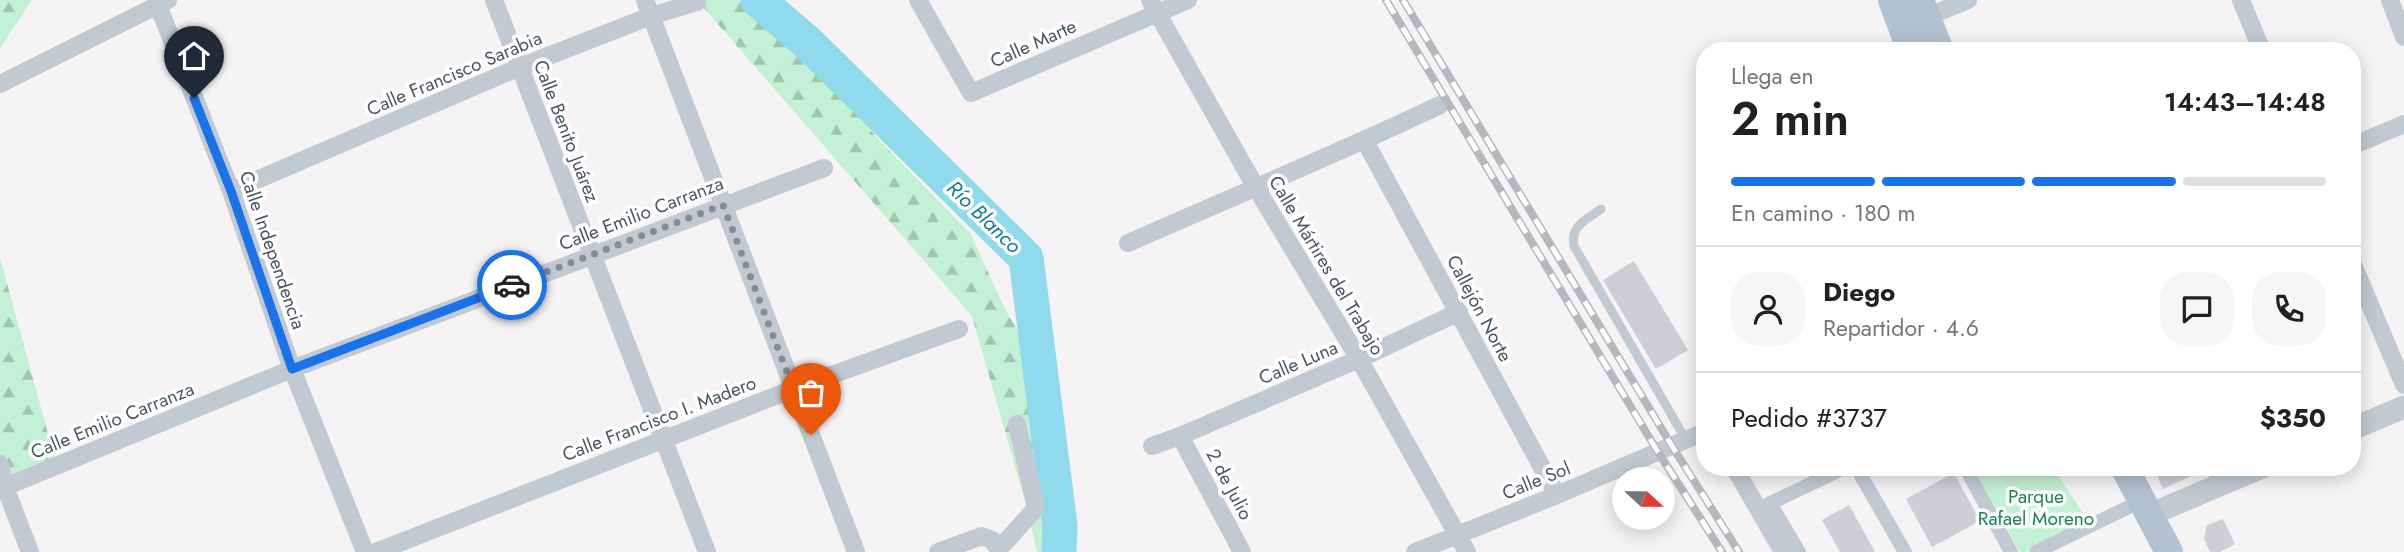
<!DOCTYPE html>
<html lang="es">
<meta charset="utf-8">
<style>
body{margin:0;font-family:Jost,sans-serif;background:#f6f6f6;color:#202124;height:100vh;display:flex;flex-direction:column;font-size:26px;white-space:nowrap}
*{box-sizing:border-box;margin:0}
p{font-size:23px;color:#757577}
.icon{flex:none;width:38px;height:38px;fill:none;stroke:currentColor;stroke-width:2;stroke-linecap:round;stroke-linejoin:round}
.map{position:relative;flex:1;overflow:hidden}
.panel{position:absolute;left:1696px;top:42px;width:665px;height:434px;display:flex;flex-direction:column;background:#fff;border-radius:28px;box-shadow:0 4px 18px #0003}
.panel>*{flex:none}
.needle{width:46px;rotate:111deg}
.controls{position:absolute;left:1612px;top:467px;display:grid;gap:14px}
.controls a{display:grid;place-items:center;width:63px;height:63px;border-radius:50%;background:#fff;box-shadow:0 4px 18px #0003;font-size:35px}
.pin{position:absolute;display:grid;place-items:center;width:60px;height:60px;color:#fff;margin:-72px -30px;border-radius:50% 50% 50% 0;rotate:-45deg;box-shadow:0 0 7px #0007}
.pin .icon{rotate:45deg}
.courier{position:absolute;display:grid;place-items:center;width:70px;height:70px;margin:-35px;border:5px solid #1a73e8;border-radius:50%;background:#fff;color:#222;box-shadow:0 2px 9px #0007}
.head em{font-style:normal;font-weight:600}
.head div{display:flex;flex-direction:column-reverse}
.head{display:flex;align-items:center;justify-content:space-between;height:119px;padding:0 35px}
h1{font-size:46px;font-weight:600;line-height:52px}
.bar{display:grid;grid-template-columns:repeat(4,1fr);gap:10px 7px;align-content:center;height:84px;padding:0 35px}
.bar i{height:9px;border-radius:5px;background:#e0e0e0}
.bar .on{background:#1a73e8}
.bar p{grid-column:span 4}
.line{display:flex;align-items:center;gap:18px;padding:0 35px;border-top:2px solid #e0e0e0}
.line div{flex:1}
.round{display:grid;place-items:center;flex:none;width:74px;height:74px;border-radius:28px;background:#f6f6f6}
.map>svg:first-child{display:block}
</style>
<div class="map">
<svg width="2404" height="552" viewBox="0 0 2404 552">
<defs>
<pattern id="forest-firs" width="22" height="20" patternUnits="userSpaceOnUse" patternTransform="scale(1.75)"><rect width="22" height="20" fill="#c3f1d5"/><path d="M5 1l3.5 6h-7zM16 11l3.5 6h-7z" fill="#a0c6b0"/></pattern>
</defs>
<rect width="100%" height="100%" fill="#f5f3f3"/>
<path fill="url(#forest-firs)" d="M0 0H32L0 48Z
M697 0H770L771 14 880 141 970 233 1006 311 1040 368 1060 522 1074 552H1037L1029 515 972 316Z
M0 258 55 459 0 484Z"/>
<path fill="#c3f1d5" d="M1973 467H2053L2088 521 2026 552H2020Z"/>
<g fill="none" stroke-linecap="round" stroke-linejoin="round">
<path stroke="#90daee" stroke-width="35" d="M758 0 809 44 1026 258 1060 526 1059 552"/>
</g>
<path fill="#cdcfd5" d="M1634 261 1688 350 1656 369 1603 280Z
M2153 467H2210L2163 489Z
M1954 473 1980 521 1932 547 1906 499Z
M1849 505 1875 552H1840L1822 520Z
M2223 519 2235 544 2220 552H2210L2204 539 2207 525Z"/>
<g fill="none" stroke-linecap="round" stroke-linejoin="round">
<path stroke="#c1cad2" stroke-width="9" d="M1601 209C1586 220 1570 226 1574 246L1686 440"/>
<path stroke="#c1cad2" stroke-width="14" d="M1856 467 1905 552
M1965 467 2011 552
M1770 503 1799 552
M1758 509 1846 467
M2036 552 2141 501"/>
<path stroke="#c1cad2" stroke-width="18" d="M156 0 231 191 292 369 365 552
M494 0 707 552
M645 0 856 552
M918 0 971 93 1188 0
M1150 0 1255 186 1359 359 1467 552
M2241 0 2262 51
M2390 0 2404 37
M1927 17 1968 0
M0 84 168 0
M1365 141 1557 495
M2352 146 2404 124
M231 191 520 67 651 16 697 2
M1128 243C1232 197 1337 154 1440 105
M2352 262 2404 385
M1180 436 1242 552
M1152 446 1180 436 1359 359 1459 312
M0 464 5 487 30 552
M1734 467 1783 552
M5 487 292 369 824 168
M999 549 1036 508 1017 424
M376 552 793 389 959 329
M938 552 982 536 992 540 1000 552
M1415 552 1557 495 1704 432"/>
<path stroke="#c1cad2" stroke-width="23" d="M2352 429 2404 407
M2149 515 2262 467"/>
<path stroke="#b3c2d1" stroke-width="28" d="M1892 0 1911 51
M1920 0 1940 51
M2124 467 2169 552"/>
<g stroke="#b5b8bd" stroke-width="8">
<path id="rail" d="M1386 0 1658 452 1722 552
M1403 0 1672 446 1739 552"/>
</g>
<use href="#rail" stroke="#fff" stroke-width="5" stroke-dasharray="16" stroke-linecap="butt"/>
</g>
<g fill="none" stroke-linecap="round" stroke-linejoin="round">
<path stroke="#868d94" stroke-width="7" stroke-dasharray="0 12.6" d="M512 285 723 205 811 435"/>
<path stroke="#1a73e8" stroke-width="9" d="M194 98 231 191 292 369 512 285"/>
</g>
<g text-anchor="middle" stroke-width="7" stroke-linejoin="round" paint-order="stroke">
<g font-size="19" fill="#4a5661" stroke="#fff">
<text transform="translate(1033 43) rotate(-24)" y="7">Calle Marte</text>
<text transform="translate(454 73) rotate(-23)" y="7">Calle Francisco Sarabia</text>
<text transform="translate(567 131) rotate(69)" y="7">Calle Benito Juárez</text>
<text transform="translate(641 213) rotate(-21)" y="7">Calle Emilio Carranza</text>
<text transform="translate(273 250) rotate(71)" y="7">Calle Independencia</text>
<text transform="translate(1327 265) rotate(59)" y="7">Calle Mártires del Trabajo</text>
<text transform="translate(1480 308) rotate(62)" y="7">Callejón Norte</text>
<text transform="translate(1298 362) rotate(-23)" y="7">Calle Luna</text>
<text transform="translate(659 418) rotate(-21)" y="7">Calle Francisco I. Madero</text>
<text transform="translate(112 420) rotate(-22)" y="7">Calle Emilio Carranza</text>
<text transform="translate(1536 480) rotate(-22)" y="7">Calle Sol</text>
<text transform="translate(1230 484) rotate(62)" y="7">2 de Julio</text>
</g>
<g font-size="19" fill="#17864f" stroke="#fff">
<text x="2036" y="503">Parque<tspan x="2036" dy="22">Rafael Moreno</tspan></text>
</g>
<g font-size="21" font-style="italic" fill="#0c7c9b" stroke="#fff">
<text transform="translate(984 217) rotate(44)" y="7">Río Blanco</text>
</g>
</g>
</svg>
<div class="controls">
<a><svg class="needle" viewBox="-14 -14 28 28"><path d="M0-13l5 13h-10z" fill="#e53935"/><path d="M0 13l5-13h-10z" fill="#757577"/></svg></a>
</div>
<div class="pin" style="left:811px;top:435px;background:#ea580c"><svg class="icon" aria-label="bag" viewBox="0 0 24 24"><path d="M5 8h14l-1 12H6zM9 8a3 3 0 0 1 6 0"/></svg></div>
<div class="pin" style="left:194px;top:98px;background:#1f2937"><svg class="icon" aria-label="home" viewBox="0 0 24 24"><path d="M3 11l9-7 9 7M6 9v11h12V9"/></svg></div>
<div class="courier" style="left:512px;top:285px"><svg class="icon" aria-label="car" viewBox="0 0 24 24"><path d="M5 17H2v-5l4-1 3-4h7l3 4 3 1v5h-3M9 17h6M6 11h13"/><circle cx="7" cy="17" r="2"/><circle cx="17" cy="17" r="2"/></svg></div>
<section class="panel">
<div class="head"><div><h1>2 min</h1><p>Llega en</p></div><em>14:43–14:48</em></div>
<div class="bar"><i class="on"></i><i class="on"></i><i class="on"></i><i></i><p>En camino · 180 m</p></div>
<div class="line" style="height:126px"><a class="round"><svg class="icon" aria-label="person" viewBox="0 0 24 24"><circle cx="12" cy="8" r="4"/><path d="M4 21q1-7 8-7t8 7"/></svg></a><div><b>Diego</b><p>Repartidor · 4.6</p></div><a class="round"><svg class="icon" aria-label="chat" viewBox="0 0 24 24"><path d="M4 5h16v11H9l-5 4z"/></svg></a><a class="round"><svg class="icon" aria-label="phone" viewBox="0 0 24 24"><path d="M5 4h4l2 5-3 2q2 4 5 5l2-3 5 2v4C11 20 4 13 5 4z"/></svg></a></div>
<div class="line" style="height:91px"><div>Pedido #3737</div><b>$350</b></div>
</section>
</div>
